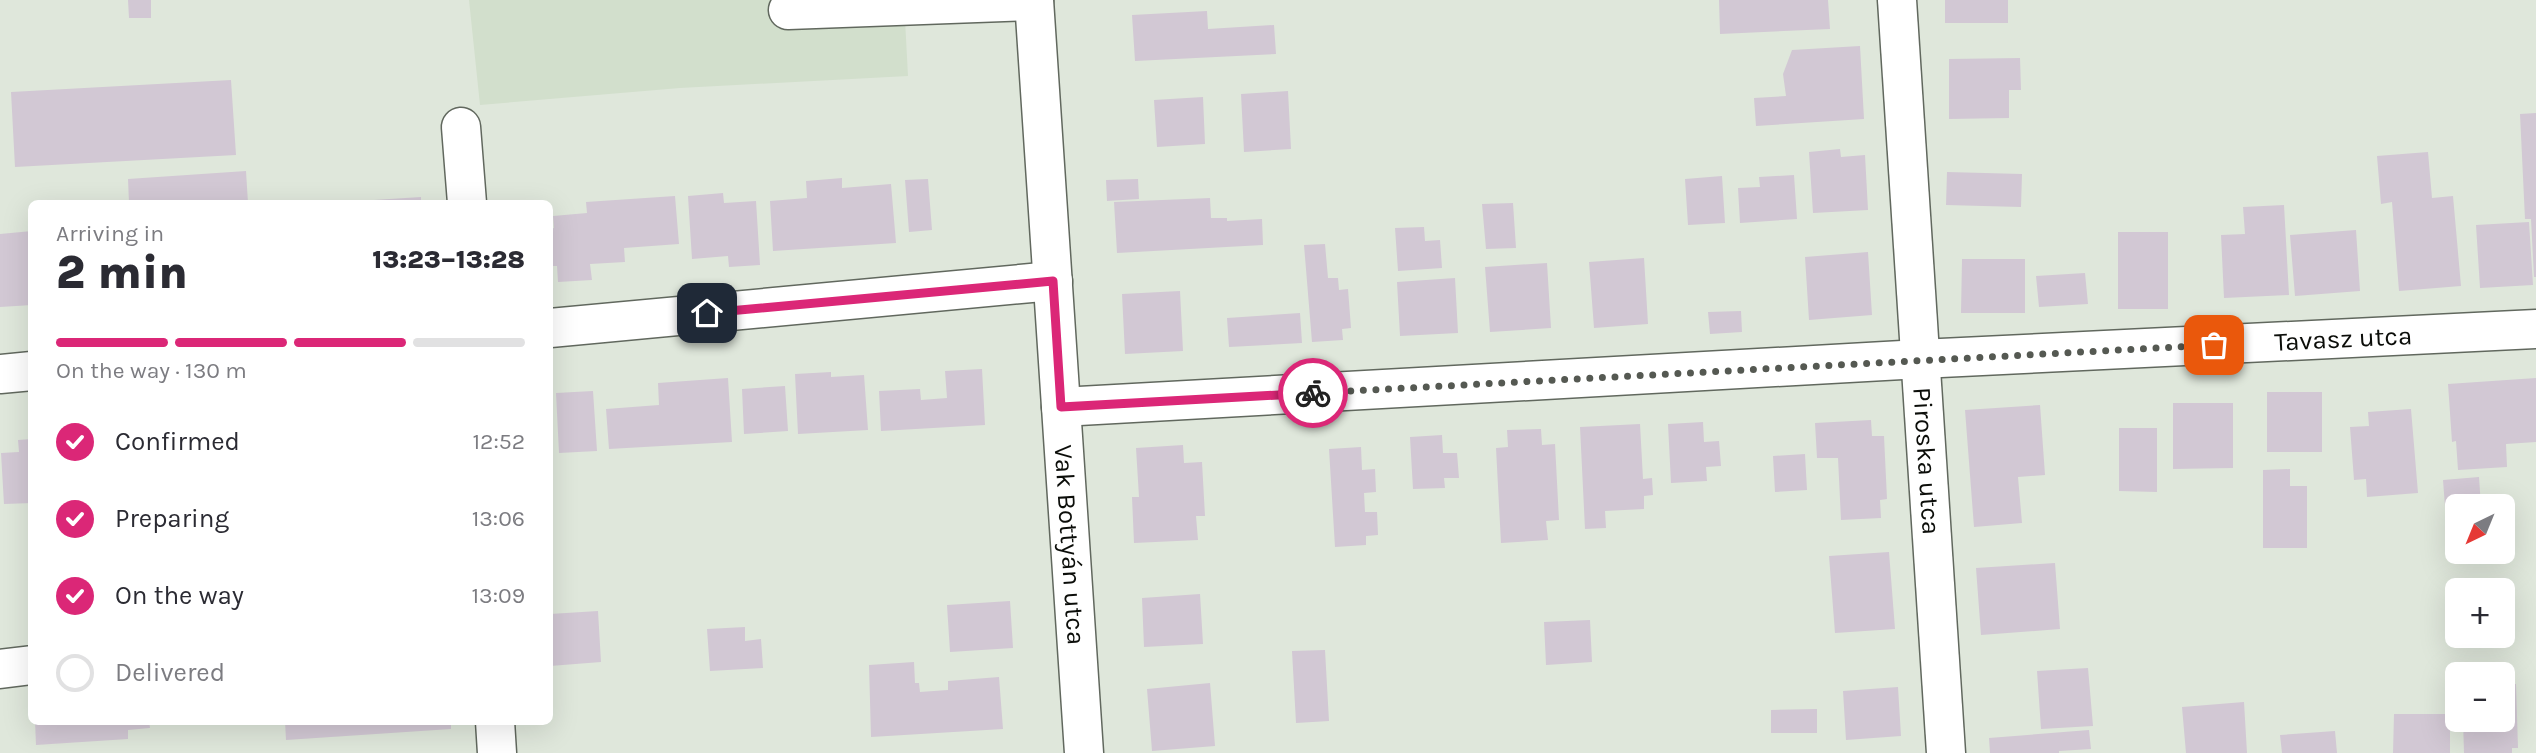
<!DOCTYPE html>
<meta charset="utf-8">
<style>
body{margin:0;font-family:Karla,sans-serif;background:#f2f2f3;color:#2b2b33;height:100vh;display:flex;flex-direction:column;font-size:26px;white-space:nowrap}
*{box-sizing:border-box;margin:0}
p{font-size:23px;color:#7c7c81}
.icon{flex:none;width:38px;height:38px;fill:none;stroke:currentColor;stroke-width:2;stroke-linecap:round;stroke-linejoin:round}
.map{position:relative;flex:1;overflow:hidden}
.sheet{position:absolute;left:28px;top:200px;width:525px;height:525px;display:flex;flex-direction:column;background:#fff;border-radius:10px;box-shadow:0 7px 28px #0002}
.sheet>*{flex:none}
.needle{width:46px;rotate:223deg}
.tools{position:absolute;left:2445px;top:494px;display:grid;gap:14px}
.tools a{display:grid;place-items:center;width:70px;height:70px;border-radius:10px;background:#fff;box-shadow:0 7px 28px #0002;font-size:35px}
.pin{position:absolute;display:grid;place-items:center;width:60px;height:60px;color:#fff;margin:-30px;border-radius:14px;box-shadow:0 4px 10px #0006}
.courier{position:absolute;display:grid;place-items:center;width:70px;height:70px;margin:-35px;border:5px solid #db2777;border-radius:50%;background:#fff;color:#222;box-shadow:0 2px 9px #0007}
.head em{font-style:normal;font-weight:800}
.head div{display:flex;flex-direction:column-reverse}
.head{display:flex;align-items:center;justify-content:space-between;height:119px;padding:0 28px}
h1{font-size:46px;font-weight:800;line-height:52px}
.bar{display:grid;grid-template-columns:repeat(4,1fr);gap:10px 7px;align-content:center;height:84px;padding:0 28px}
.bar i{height:9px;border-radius:5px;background:#e1e1e2}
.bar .on{background:#db2777}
.bar p{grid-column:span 4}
ol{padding:0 28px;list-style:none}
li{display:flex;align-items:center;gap:21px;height:77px}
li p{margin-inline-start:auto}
li .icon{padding:7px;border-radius:50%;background:#db2777;color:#fff;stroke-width:4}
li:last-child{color:#7c7c81}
li i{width:38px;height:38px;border:4px solid #e1e1e2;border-radius:50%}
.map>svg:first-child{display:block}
</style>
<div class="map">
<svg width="2536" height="753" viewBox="0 0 2536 753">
<rect width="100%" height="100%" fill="#dfe7db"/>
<path fill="#d2dfcc" d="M469 0H904L908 76 680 88 480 105Z"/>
<path fill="#d2c8d4" d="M128 0H151V18H129Z
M1719 0H1828L1830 29 1720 34Z
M1945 0H2008V23H1945Z
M1207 11 1208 29 1274 25 1276 54 1135 61 1132 15Z
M1860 46 1864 119 1756 126 1754 98 1786 96 1783 74 1792 50Z
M2020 58 2021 90H2009V118L1949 119V59Z
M231 80 236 155 15 167 11 92Z
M1288 91 1291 149 1244 152 1241 94Z
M1203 97 1205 144 1157 147 1154 100Z
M2536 113V277H2534L2531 219H2525L2520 114Z
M1840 149 1841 157 1865 155 1868 210 1813 213 1809 152Z
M2428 152 2432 198 2453 196 2461 286 2399 291 2392 202 2381 204 2377 156Z
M246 171 248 203H129L128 179Z
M1947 172 2022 174 2021 207 1946 205Z
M1794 175 1797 219 1740 223 1738 188 1760 187 1759 177Z
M1722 176 1725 223 1688 225 1685 179Z
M842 178V188L891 184 896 243 773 251 770 201 807 198 806 181Z
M928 179 932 230 909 232 905 180Z
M1138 179 1139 199 1107 201 1106 180Z
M723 193 724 203 756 201 760 265 729 267 728 256 692 259 688 196Z
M675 196 679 244 624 248 625 262 590 264 592 280 558 282 557 266H550V229L554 228 553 216 587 213 586 202Z
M421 197V203H358V201Z
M1210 198 1211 218H1227V221L1262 219 1263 245 1117 253 1114 202Z
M1513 203 1516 248 1486 249 1482 204Z
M2284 205 2289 295 2224 298 2221 235 2245 234 2243 207Z
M2529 222 2533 285 2480 288 2476 225Z
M1424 227 1425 241 1440 240 1442 268 1398 271 1395 228Z
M2356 230 2360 291 2295 296 2290 235Z
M32 231V305L0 307V234Z
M2118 232H2168V309H2118Z
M1325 244 1328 278H1338L1339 290 1348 289 1351 328 1342 329 1343 340 1312 342 1304 245Z
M1868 252 1872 315 1809 320 1805 257Z
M1644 258 1648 324 1594 328 1589 262Z
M1962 259H2025V313H1961Z
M1547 263 1551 328 1490 332 1485 267Z
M2085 273 2088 304 2039 307 2036 276Z
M1455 278 1458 333 1400 336 1397 282Z
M1180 291 1183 351 1125 354 1122 294Z
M1741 311 1742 332 1710 334 1708 312Z
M1300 313 1302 343 1229 347 1227 318Z
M982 369 985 425 881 431 879 391 920 389 921 400 947 398 945 371Z
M831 372V377L864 375 868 430 798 434 795 374Z
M728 378 732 442 609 449 606 409 659 405 658 383Z
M2536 378V442L2506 444 2507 467 2458 470 2456 441 2452 442 2448 384Z
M785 386 788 431 744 434 742 389Z
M593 391 597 451 559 453 556 393Z
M2267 392H2322V452H2267Z
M2173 403H2233V468L2173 469Z
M2040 405 2045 475 2018 477 2022 523 1974 527 1965 410Z
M2411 409 2418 493 2367 497 2366 479 2354 480 2350 427 2369 426 2368 412Z
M1871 420 1872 436H1884L1887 499 1880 500 1881 518 1841 520 1838 458H1817L1815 423Z
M1703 422 1704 442 1719 441 1721 466 1706 467 1707 481 1671 483 1668 424Z
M1640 424 1643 479 1652 478 1653 495 1644 496V509L1605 511 1606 528 1585 529 1580 427Z
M2119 428H2157V492L2119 491Z
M1541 429 1542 445 1555 444 1559 520 1546 521 1548 540 1501 543 1496 448 1508 447 1507 430Z
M1442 435 1443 453H1457L1459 478H1444L1445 488 1413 489 1410 437Z
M32 439V503L4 504 1 453 19 452 18 440Z
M1183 445 1184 463 1202 462 1205 516H1196L1198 540 1134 543 1132 497H1139L1136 448Z
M1361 447 1362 470 1375 469 1376 492 1364 493 1365 512H1377L1378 535 1366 536V545L1335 547 1329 449Z
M1805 454 1807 490 1775 492 1773 456Z
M2290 469V486H2307V548H2263V470Z
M2479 477 2481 506H2457V551H2485V558L2449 560 2443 480Z
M1889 552 1895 629 1835 633 1829 556Z
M2055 563 2060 629 1981 635 1976 568Z
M1200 594 1203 644 1144 647 1142 598Z
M1010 601 1013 648 950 652 947 605Z
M598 611 601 662 550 666V614Z
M1590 620 1592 662 1546 665 1544 622Z
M745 627V641L761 639 763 668 710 671 707 629Z
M1325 650 1329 721 1296 723 1292 651Z
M914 662 915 683H919L920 692 948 690V681L999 677 1003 729 871 737 869 665Z
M2088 668 2093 726 2041 729 2037 671Z
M1210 683 1215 746 1152 751 1147 689Z
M2502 684H2516L2518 748H2512V753H2464L2463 719H2502Z
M1898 687 1901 736 1846 740 1843 691Z
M2244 702 2247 753H2186L2182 707Z
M1817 709V733H1771V710Z
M2394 714H2450V753H2393Z
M35 721H149L150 728 128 730V739L36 745Z
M285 721H451V729L286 740Z
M2089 730 2091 749 2059 751V753H1990L1989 738Z
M2335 731 2337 753H2282L2280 735Z"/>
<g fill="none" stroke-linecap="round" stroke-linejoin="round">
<g stroke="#61685e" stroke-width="41">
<g id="minor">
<path id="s1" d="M1034 0 1084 753"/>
<path id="s2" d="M1897 0 1946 753"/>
<path d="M788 10 1034 1"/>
<path d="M461 127 467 203"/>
<path d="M550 328 1053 281"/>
<path d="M0 374 32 371"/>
<path id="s3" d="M1061 407 1920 359 2536 329"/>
<path d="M0 669 32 665"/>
<path d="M495 721 497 753"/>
</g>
</g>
<use href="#minor" stroke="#fff" stroke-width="38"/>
</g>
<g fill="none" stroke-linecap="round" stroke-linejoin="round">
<path stroke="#555952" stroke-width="7" stroke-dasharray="0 12.6" d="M1313 393 2214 345"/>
<path stroke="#db2777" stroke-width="9" d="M707 313 1053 281 1061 407 1313 393"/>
</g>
<g text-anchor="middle" stroke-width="7" stroke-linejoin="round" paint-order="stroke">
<g font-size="26" fill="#0b0d09" stroke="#dfe7db">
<text dy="9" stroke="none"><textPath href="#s3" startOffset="1284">Tavasz utca</textPath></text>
<text dy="9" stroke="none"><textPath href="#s2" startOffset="462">Piroska utca</textPath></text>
<text dy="9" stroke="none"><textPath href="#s1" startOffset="546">Vak Bottyán utca</textPath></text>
</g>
</g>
</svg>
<div class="tools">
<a><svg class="needle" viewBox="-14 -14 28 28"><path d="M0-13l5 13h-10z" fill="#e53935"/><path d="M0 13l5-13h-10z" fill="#7c7c81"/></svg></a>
<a>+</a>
<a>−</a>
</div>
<div class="pin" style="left:2214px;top:345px;background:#ea580c"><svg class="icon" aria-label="bag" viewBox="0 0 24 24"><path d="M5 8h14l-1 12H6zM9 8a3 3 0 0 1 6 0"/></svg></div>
<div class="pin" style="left:707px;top:313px;background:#1f2937"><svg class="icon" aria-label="home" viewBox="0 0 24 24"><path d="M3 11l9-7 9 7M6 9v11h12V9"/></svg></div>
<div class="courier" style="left:1313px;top:393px"><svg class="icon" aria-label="bike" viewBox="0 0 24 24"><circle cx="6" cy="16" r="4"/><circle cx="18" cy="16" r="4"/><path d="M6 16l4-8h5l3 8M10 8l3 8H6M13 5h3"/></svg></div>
<section class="sheet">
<div class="head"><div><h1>2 min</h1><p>Arriving in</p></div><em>13:23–13:28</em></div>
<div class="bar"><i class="on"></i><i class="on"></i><i class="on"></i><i></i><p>On the way · 130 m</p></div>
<ol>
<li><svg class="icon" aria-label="check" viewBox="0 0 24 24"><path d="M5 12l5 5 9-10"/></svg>Confirmed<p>12:52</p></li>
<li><svg class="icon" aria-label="check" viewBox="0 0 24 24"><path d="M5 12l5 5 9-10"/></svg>Preparing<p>13:06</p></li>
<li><svg class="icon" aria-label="check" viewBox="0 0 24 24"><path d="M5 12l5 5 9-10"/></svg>On the way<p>13:09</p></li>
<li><i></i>Delivered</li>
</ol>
</section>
</div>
